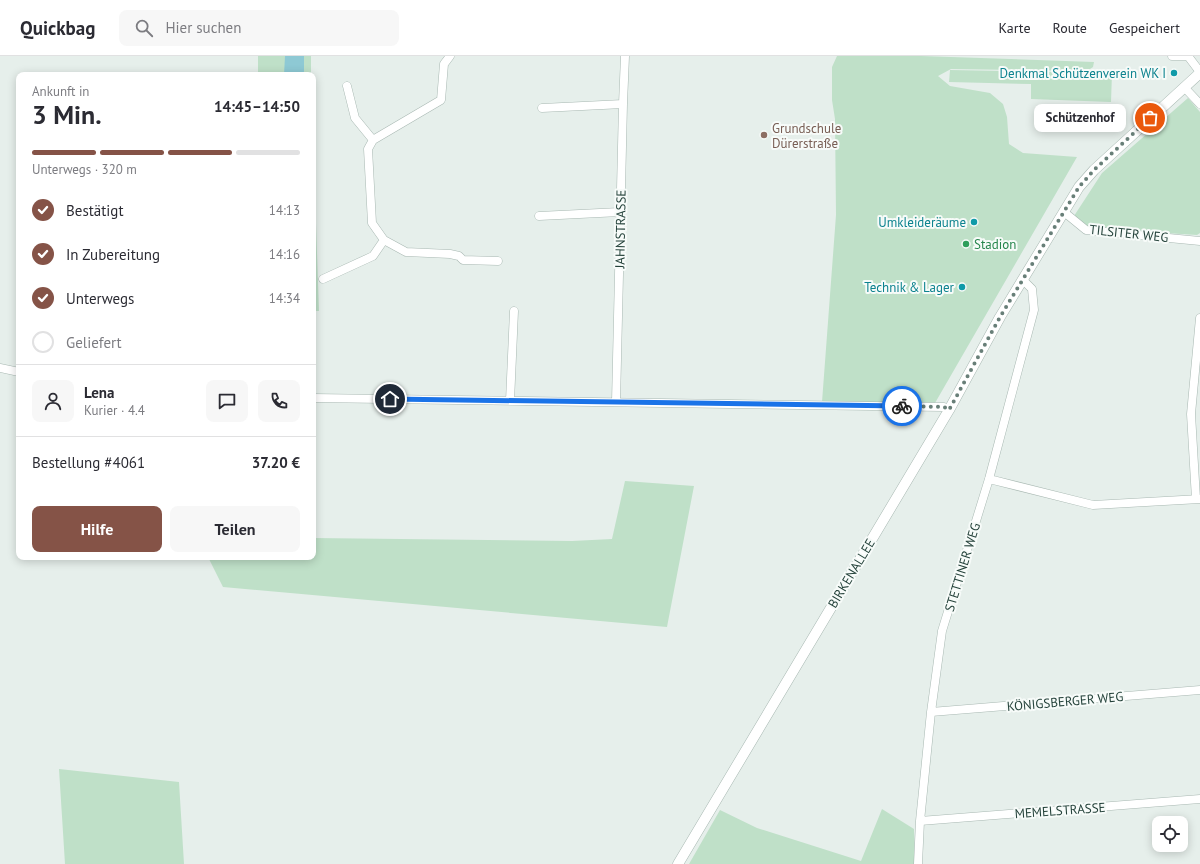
<!DOCTYPE html>
<html lang="de">
<meta charset="utf-8">
<style>
body{margin:0;font-family:"PT Sans",sans-serif;background:#f7f7f7;color:#2b2b33;height:100vh;display:flex;flex-direction:column;font-size:15px;white-space:nowrap}
*{box-sizing:border-box;margin:0}
p{font-size:13px;color:#7c7c81}
.icon{flex:none;width:22px;height:22px;fill:none;stroke:currentColor;stroke-width:2;stroke-linecap:round;stroke-linejoin:round}
.map{position:relative;flex:1;overflow:hidden}
.sheet{position:absolute;left:16px;top:16px;width:300px;height:488px;display:flex;flex-direction:column;background:#fff;border-radius:8px;box-shadow:0 2px 10px #0003}
.sheet>*{flex:none}
.buttons{position:absolute;left:1152px;top:760px;display:grid;gap:8px}
.buttons a{display:grid;place-items:center;width:36px;height:36px;border-radius:8px;background:#fff;box-shadow:0 2px 10px #0003;font-size:20px}
.pin{position:absolute;display:grid;place-items:center;width:34px;height:34px;color:#fff;margin:-17px;border:2px solid #fff;border-radius:50%;box-shadow:0 1px 4px #0007}
.courier{position:absolute;display:grid;place-items:center;width:40px;height:40px;margin:-20px;border:3px solid #1a73e8;border-radius:50%;background:#fff;color:#222;box-shadow:0 1px 5px #0007}
.bubble{position:absolute;height:28px;border-radius:8px;background:#fff;box-shadow:0 2px 10px #0003;font-size:13px;font-weight:600;line-height:28px;text-align:center}
.summary em{font-style:normal;font-weight:600}
.summary div{display:flex;flex-direction:column-reverse}
.summary{display:flex;align-items:center;justify-content:space-between;height:68px;padding:0 16px}
h1{font-size:26px;font-weight:600;line-height:30px}
.bar{display:grid;grid-template-columns:repeat(4,1fr);gap:6px 4px;align-content:center;height:48px;padding:0 16px}
.bar i{height:5px;border-radius:3px;background:#e1e1e2}
.bar .current{background:#855347}
.bar p{grid-column:span 4}
.line{display:flex;align-items:center;gap:10px;padding:0 16px;border-top:1px solid #e1e1e2}
.line div{flex:1}
.round{display:grid;place-items:center;flex:none;width:42px;height:42px;border-radius:8px;background:#f7f7f7}
ol{padding:0 16px;list-style:none}
li{display:flex;align-items:center;gap:12px;height:44px}
li p{margin-inline-start:auto}
li .icon{padding:4px;border-radius:50%;background:#855347;color:#fff;stroke-width:4}
li:last-child{color:#7c7c81}
li i{width:22px;height:22px;border:2px solid #e1e1e2;border-radius:50%}
.cta{display:flex;gap:8px;margin-top:auto;padding:8px 16px}
.cta a{flex:1;height:46px;border-radius:8px;background:#855347;color:#fff;font-size:16px;font-weight:600;line-height:46px;text-align:center}
.cta a+a{background:#f7f7f7;color:#2b2b33}
header{display:flex;align-items:center;gap:24px;box-sizing:border-box;height:56px;padding:0 20px;background:#fff;border-bottom:1px solid #e1e1e2}
header strong{font-size:19px}
nav{display:flex;gap:22px;margin-inline-start:auto;font-size:14px}
.search{width:280px;height:36px;background:#f7f7f7;display:flex;align-items:center;gap:10px;box-sizing:border-box;padding:0 14px;border-radius:8px;color:#7c7c81;font-size:15px}
.map>svg:first-child{display:block}
</style>
<header>
<strong>Quickbag</strong>
<div class="search"><svg class="icon" aria-label="search" viewBox="0 0 24 24"><circle cx="10" cy="10" r="6"/><path d="M15 15l6 6"/></svg>Hier suchen</div>
<nav><a>Karte</a><a>Route</a><a>Gespeichert</a></nav>
</header>
<div class="map">
<svg width="1200" height="808" viewBox="0 0 1200 808">
<rect width="100%" height="100%" fill="#e6efeb"/>
<path fill="#bfe0c8" d="M258 0H311V19H258Z
M837 0H921L1094 6 1093 11 1087 15 951 13 938 20 950 30 990 37 1003 48 1007 61 1009 88 1023 97 1077 101 935 347 822 346 836 159 835 63 832 44V11Z
M950 14 1112 17 1111 46 1031 43V28L949 26Z
M1188 42 1200 56V177L1197 179 1087 172 1074 160 1102 117Z
M313 80 319 255H313Z
M625 425 694 430 667 571 223 531 208 501H313V482L572 485 612 483Z
M59 713 179 726 184 808H65Z
M882 753 914 773 915 808H689L720 754 757 772 861 805Z"/>
<path fill="#8ec9d4" d="M285 0H304V19H284Z"/>
<g fill="none" stroke-linecap="round" stroke-linejoin="round">
<g stroke="#a8b8b2" stroke-width="9">
<path id="minor" d="M450 0 444 8 441 44 373 84 368 93 372 167 384 184 406 196 450 198 459 200 463 204 498 205
M1172 0H1188
M1188 0 1200 16
M347 30 355 62 373 84
M1184 31 1200 48
M542 52 623 48
M1064 156 1086 174 1200 185
M539 160 620 156
M323 223 373 200 384 184
M0 312 19 316
M313 342 944 351 949 354
M510 345 514 255
M616 346 623 48 625 0
M989 423 1093 449 1200 443
M1196 443 1191 358 1200 262
M931 656 1200 634
M920 765 1200 743
M918 808 920 765 931 656 942 575 989 423 1034 254 1032 233 1023 224"/>
</g>
<g stroke="#a8b8b2" stroke-width="11">
<path id="tertiary" d="M678 808 949 354 1000 261 1079 131 1094 114 1200 17"/>
</g>
<use href="#minor" stroke="#fff" stroke-width="8"/>
<use href="#tertiary" stroke="#fff" stroke-width="10"/>
</g>
<g fill="none" stroke-linecap="round" stroke-linejoin="round">
<path stroke="#687f78" stroke-width="4" stroke-dasharray="0 7.2" d="M902 350 944 351 949 354 1000 261 1079 131 1094 114 1150 62"/>
<path stroke="#1a73e8" stroke-width="5" d="M390 343 902 350"/>
</g>
<g fill="#0f9aa8" stroke="#f7fbf9" stroke-width="1.5">
<circle cx="1174" cy="17" r="4"/>
<circle cx="974" cy="166" r="4"/>
<circle cx="962" cy="231" r="4"/>
</g>
<circle fill="#8d6e63" stroke="#f7fbf9" stroke-width="1.5" cx="764" cy="79" r="4"/>
<circle fill="#2e9e5b" stroke="#f7fbf9" stroke-width="1.5" cx="966" cy="188" r="4"/>
<g text-anchor="middle" stroke-width="4" stroke-linejoin="round" paint-order="stroke">
<g font-size="13" fill="#0d838f" stroke="#f7fbf9" text-anchor="end">
<text x="1166" y="22">Denkmal Schützenverein WK I</text>
<text x="966" y="171">Umkleideräume</text>
<text x="954" y="236">Technik &amp; Lager</text>
</g>
<g font-size="13" fill="#785e54" stroke="#f7fbf9" text-anchor="start">
<text x="772" y="77">Grundschule<tspan x="772" dy="15">Dürerstraße</tspan></text>
</g>
<g font-size="13" fill="#24423a" stroke="#f7fbf9">
<text transform="translate(620 173) rotate(-89)" y="5">JAHNSTRASSE</text>
<text transform="translate(1129 177) rotate(6)" y="5">TILSITER WEG</text>
<text transform="translate(962 511) rotate(-73)" y="5">STETTINER WEG</text>
<text transform="translate(851 517) rotate(-59)" y="5">BIRKENALLEE</text>
<text transform="translate(1065 645) rotate(-5)" y="5">KÖNIGSBERGER WEG</text>
<text transform="translate(1060 754) rotate(-4)" y="5">MEMELSTRASSE</text>
</g>
<g font-size="13" fill="#27864d" stroke="#f7fbf9" text-anchor="start">
<text x="974" y="193">Stadion</text>
</g>
</g>
</svg>
<div class="buttons">
<a><svg class="icon" aria-label="locate" viewBox="0 0 24 24"><circle cx="12" cy="12" r="6"/><path d="M12 2v4M12 18v4M2 12h4M18 12h4"/></svg></a>
</div>
<div class="pin" style="left:1150px;top:62px;background:#ea580c"><svg class="icon" aria-label="bag" viewBox="0 0 24 24"><path d="M5 8h14l-1 12H6zM9 8a3 3 0 0 1 6 0"/></svg></div>
<div class="pin" style="left:390px;top:343px;background:#1f2937"><svg class="icon" aria-label="home" viewBox="0 0 24 24"><path d="M3 11l9-7 9 7M6 9v11h12V9"/></svg></div>
<div class="courier" style="left:902px;top:350px"><svg class="icon" aria-label="bike" viewBox="0 0 24 24"><circle cx="6" cy="16" r="4"/><circle cx="18" cy="16" r="4"/><path d="M6 16l4-8h5l3 8M10 8l3 8H6M13 5h3"/></svg></div>
<div class="bubble" style="left:1034px;top:48px;width:92px">Schützenhof</div>
<section class="sheet">
<div class="summary"><div><h1>3 Min.</h1><p>Ankunft in</p></div><em>14:45–14:50</em></div>
<div class="bar"><i class="current"></i><i class="current"></i><i class="current"></i><i></i><p>Unterwegs · 320 m</p></div>
<ol>
<li><svg class="icon" aria-label="check" viewBox="0 0 24 24"><path d="M5 12l5 5 9-10"/></svg>Bestätigt<p>14:13</p></li>
<li><svg class="icon" aria-label="check" viewBox="0 0 24 24"><path d="M5 12l5 5 9-10"/></svg>In Zubereitung<p>14:16</p></li>
<li><svg class="icon" aria-label="check" viewBox="0 0 24 24"><path d="M5 12l5 5 9-10"/></svg>Unterwegs<p>14:34</p></li>
<li><i></i>Geliefert</li>
</ol>
<div class="line" style="height:72px"><a class="round"><svg class="icon" aria-label="person" viewBox="0 0 24 24"><circle cx="12" cy="8" r="4"/><path d="M4 21q1-7 8-7t8 7"/></svg></a><div><b>Lena</b><p>Kurier · 4.4</p></div><a class="round"><svg class="icon" aria-label="chat" viewBox="0 0 24 24"><path d="M4 5h16v11H9l-5 4z"/></svg></a><a class="round"><svg class="icon" aria-label="phone" viewBox="0 0 24 24"><path d="M5 4h4l2 5-3 2q2 4 5 5l2-3 5 2v4C11 20 4 13 5 4z"/></svg></a></div>
<div class="line" style="height:52px"><div>Bestellung #4061</div><b>37.20 €</b></div>
<div class="cta"><a>Hilfe</a><a>Teilen</a></div>
</section>
</div>
